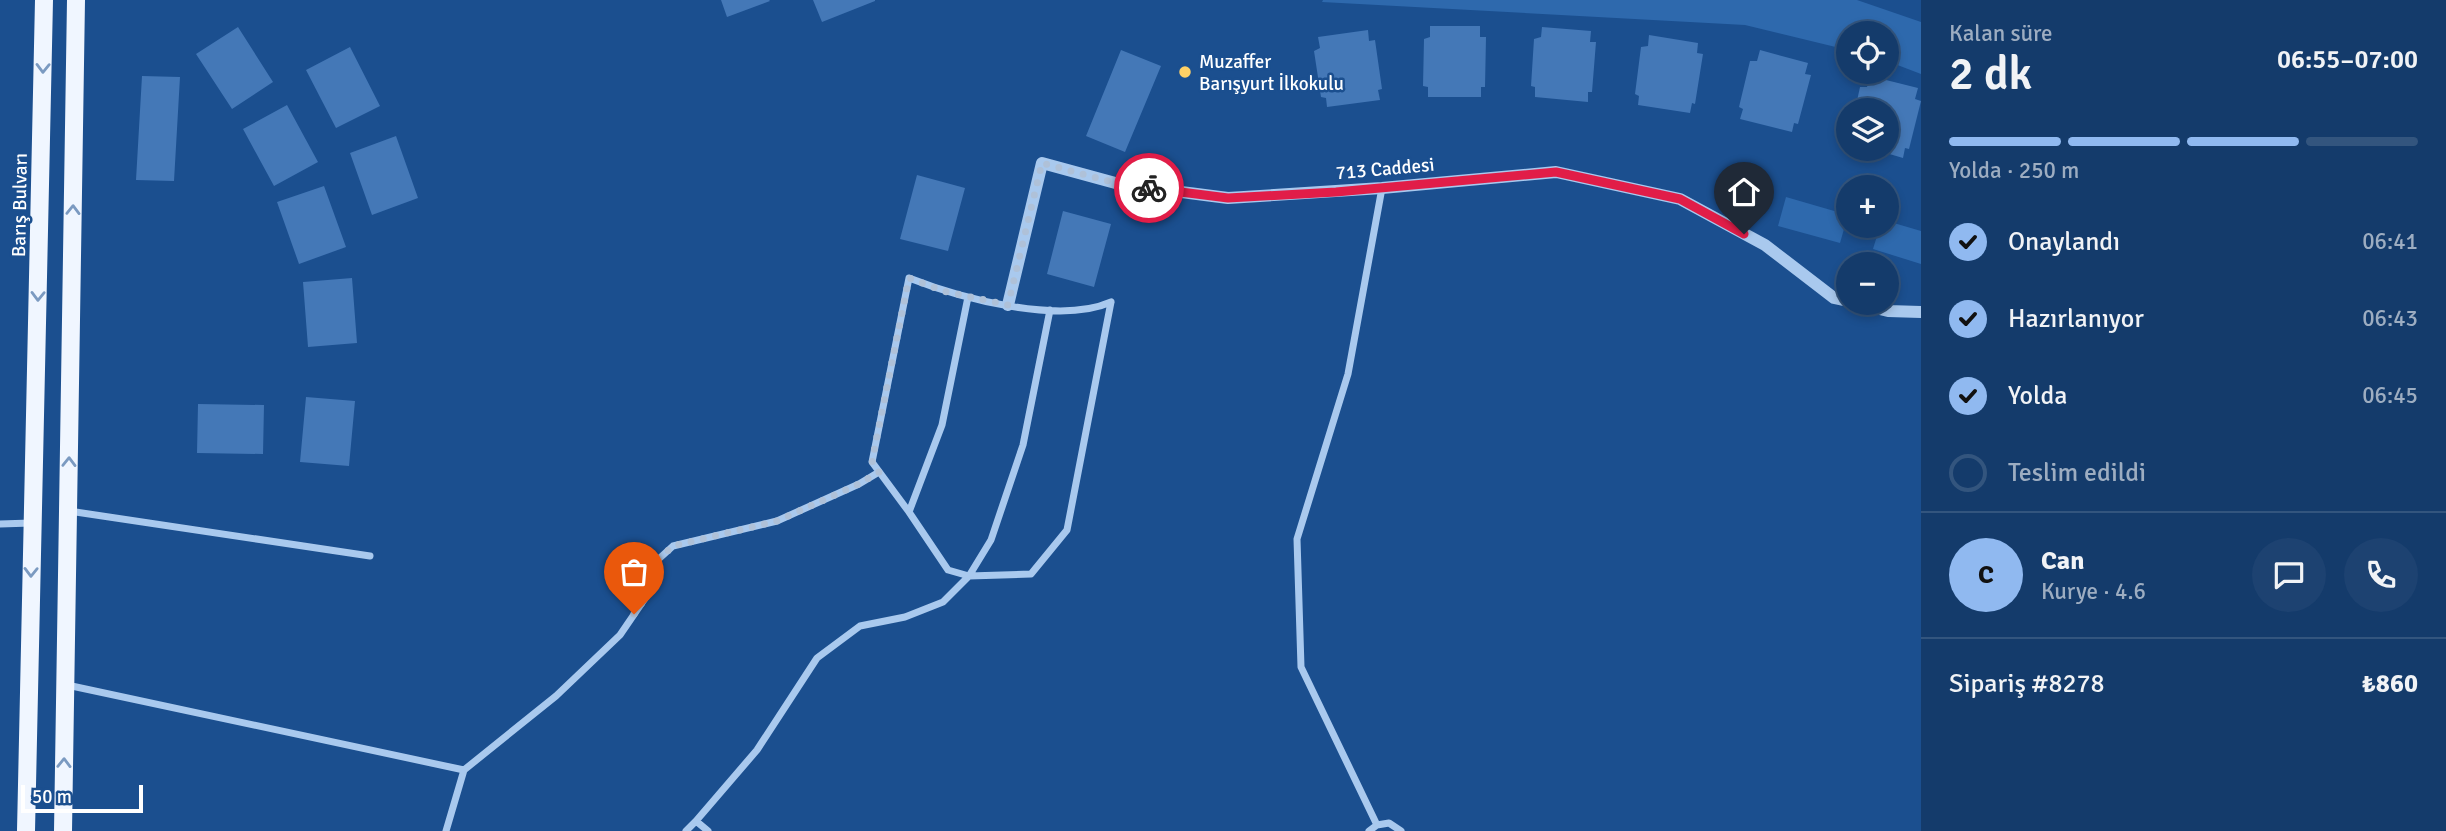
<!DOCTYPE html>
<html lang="tr">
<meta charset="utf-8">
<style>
body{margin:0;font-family:Signika,sans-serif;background:#1d4271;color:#f1f3f6;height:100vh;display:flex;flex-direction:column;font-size:26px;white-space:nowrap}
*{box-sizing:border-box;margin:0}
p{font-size:23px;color:#9dadc1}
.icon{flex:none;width:38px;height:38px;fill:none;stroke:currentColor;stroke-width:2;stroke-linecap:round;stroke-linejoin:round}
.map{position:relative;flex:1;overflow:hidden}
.sheet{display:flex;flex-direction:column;background:#143b6b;width:525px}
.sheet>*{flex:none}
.fabs{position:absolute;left:1836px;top:21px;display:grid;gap:14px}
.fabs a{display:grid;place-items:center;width:63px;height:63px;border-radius:50%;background:#143b6b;box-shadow:0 4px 10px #0003,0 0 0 2px #33557e;font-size:35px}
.scale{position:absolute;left:21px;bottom:18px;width:122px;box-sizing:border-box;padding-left:7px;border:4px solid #fff;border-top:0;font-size:19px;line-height:24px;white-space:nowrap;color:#fff;-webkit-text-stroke:5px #1b4f8f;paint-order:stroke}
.pin{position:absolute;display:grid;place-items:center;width:60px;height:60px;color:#fff;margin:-72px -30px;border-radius:50% 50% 50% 0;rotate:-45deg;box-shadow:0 0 7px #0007}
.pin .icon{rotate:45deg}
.courier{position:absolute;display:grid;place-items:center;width:70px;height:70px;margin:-35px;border:5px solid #e11d48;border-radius:50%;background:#fff;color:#222;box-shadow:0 2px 9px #0007}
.head em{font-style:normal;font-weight:600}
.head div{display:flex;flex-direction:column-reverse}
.head{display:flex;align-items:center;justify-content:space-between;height:119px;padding:0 28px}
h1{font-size:46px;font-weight:600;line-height:52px}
.bar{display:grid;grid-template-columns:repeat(4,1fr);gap:10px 7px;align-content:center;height:84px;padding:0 28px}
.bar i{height:9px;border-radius:5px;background:#33557e}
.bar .selected{background:#90b9f0}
.bar p{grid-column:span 4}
.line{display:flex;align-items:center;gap:18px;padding:0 28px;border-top:2px solid #33557e}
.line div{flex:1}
.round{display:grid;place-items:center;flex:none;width:74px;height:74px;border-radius:37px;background:#1d4271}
ol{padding:0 28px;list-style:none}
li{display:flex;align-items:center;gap:21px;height:77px}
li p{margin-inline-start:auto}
li .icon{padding:7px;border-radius:50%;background:#90b9f0;color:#111;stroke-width:4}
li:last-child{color:#9dadc1}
li i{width:38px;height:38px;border:4px solid #33557e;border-radius:50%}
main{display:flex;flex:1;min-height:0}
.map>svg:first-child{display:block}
</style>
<main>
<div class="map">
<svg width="1921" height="831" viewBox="0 0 1921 831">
<rect width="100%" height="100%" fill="#1b4f8f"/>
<path fill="#2e69ad" d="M1323 0H1857L1921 22V74L1887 61 1886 33H1848V50L1745 25 1322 2Z
M1786 197 1848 215 1840 243 1778 226Z
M1887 221 1921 231V264L1873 249 1880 226H1886Z"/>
<path fill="#4478b7" d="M721 0H769L770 1 727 17Z
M813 0H875V1L822 22Z
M1430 26H1480V37H1486L1485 87H1481V97H1428V87L1423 86 1424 39 1430 37Z
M238 27 273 82 232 109 196 54Z
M1542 27 1591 31 1590 42H1596L1592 92H1588V102L1535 97V87L1531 86 1534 39 1541 37Z
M1368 30 1369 41 1375 40 1382 89 1378 90 1380 100 1327 107 1326 98 1321 97 1314 51 1320 48 1318 37Z
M1649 35 1698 43 1697 53 1703 54 1695 104 1692 103 1690 113 1638 105 1639 96 1635 94 1641 47 1648 46Z
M350 47 380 106 336 128 306 70Z
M1121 50 1161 66 1125 152 1086 136Z
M1760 50 1808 63 1805 74 1811 75 1798 124 1794 123 1792 132 1740 119 1743 109 1739 107 1750 61H1757Z
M142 76 180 77 174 181 136 180Z
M1870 76 1918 88 1915 99 1921 101 1909 149 1905 148 1903 158 1886 153V110H1855L1860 87H1867Z
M287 105 318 162 274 186 243 129Z
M396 136 418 198 372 215 350 153Z
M917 175 965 188 948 251 900 239Z
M324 186 346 247 299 264 277 202Z
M1063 211 1111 224 1094 287 1047 274Z
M352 278 357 343 308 347 303 282Z
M306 397 355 401 349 466 300 462Z
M198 404 264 405 263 454 197 453Z"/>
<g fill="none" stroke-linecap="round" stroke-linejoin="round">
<path stroke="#a9c9ee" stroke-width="7" d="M1050 310 1023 445 991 540 969 576 1031 574 1067 530 1111 302
M69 511 370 556
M909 512 872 462 909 278C960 298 1059 325 1111 302
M0 524 31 523
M67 685 464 770 556 696 620 635 648 594 651 566 673 546 777 521 859 484 879 472
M1377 825 1389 823 1401 831
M446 831 464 770
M686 831 696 821
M708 831 696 821 757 750 817 658 860 626 905 617 943 602 969 576 948 570 909 512 942 425 968 297
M1369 831 1377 825 1301 667 1297 539 1348 374 1382 188"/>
<path stroke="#a9c9ee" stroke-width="12" d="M1855 303 1888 311 1921 312
M1008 305 1042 163 1119 184 1228 198 1382 188 1556 172 1680 199 1765 245 1834 298 1848 301"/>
<path stroke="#f0f6ff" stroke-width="18" d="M26 831 44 0
M63 831 76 0"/>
</g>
<defs><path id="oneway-chevron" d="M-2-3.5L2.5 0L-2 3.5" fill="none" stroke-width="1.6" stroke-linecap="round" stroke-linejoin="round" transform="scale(1.75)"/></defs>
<g stroke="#7b9ac1">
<use href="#oneway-chevron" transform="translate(43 68) rotate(91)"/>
<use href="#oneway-chevron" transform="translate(73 210) rotate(-89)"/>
<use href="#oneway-chevron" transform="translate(38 296) rotate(91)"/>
<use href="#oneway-chevron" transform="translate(69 462) rotate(-89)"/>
<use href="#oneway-chevron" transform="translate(31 572) rotate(91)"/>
<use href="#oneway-chevron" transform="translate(64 763) rotate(-89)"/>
</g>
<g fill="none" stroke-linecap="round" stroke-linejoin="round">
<path stroke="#afc1d8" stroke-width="7" stroke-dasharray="0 12.6" d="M634 614 648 594 651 566 673 546 777 521 859 484 879 472 872 461 909 278 943 291 1008 305 1042 163 1119 184 1149 188"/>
<path stroke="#e11d48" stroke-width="9" d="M1149 188 1228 198 1336 192 1556 172 1680 199 1744 234"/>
</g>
<circle fill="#ffd166" stroke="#1b4f8f" stroke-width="2.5" cx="1185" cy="72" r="7"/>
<g text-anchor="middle" stroke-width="5" stroke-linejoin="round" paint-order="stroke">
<g font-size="19" fill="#fff" stroke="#1b4f8f" text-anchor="start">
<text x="1199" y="68">Muzaffer<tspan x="1199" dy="22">Barışyurt İlkokulu</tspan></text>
</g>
<g font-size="19" fill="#fff" stroke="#1b4f8f">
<text transform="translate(1385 168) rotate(-5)" y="7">713 Caddesi</text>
<text transform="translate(19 205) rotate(-89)" y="7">Barış Bulvarı</text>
</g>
</g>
</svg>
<div class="fabs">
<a><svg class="icon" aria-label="locate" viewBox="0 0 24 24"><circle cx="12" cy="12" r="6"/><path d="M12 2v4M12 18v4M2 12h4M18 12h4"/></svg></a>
<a><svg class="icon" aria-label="layers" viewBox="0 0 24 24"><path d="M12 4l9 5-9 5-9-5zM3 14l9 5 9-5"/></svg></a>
<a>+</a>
<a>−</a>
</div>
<div class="scale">50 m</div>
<div class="pin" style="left:634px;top:614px;background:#ea580c"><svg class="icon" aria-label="bag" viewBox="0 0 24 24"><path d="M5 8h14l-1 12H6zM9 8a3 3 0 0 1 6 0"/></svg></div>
<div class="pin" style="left:1744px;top:234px;background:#1f2937"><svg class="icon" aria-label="home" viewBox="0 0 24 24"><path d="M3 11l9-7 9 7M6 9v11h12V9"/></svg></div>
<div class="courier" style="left:1149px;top:188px"><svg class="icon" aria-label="bike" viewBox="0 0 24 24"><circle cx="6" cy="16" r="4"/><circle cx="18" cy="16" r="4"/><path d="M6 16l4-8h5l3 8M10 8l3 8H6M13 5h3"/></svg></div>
</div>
<section class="sheet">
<div class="head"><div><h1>2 dk</h1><p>Kalan süre</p></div><em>06:55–07:00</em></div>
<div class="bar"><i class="selected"></i><i class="selected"></i><i class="selected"></i><i></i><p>Yolda · 250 m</p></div>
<ol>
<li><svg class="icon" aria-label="check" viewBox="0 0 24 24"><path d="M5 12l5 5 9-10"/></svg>Onaylandı<p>06:41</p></li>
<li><svg class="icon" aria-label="check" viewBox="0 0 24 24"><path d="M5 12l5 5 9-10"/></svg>Hazırlanıyor<p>06:43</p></li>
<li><svg class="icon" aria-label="check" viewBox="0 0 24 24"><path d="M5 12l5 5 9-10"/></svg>Yolda<p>06:45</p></li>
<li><i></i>Teslim edildi</li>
</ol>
<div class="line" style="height:126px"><b class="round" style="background:#90b9f0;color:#111">C</b><div><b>Can</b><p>Kurye · 4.6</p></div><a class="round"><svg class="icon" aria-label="chat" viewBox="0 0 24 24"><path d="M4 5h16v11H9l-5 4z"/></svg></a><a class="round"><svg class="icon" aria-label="phone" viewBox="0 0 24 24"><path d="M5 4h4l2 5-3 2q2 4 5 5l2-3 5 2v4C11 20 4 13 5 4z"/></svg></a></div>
<div class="line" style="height:91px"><div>Sipariş #8278</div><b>₺860</b></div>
</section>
</main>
